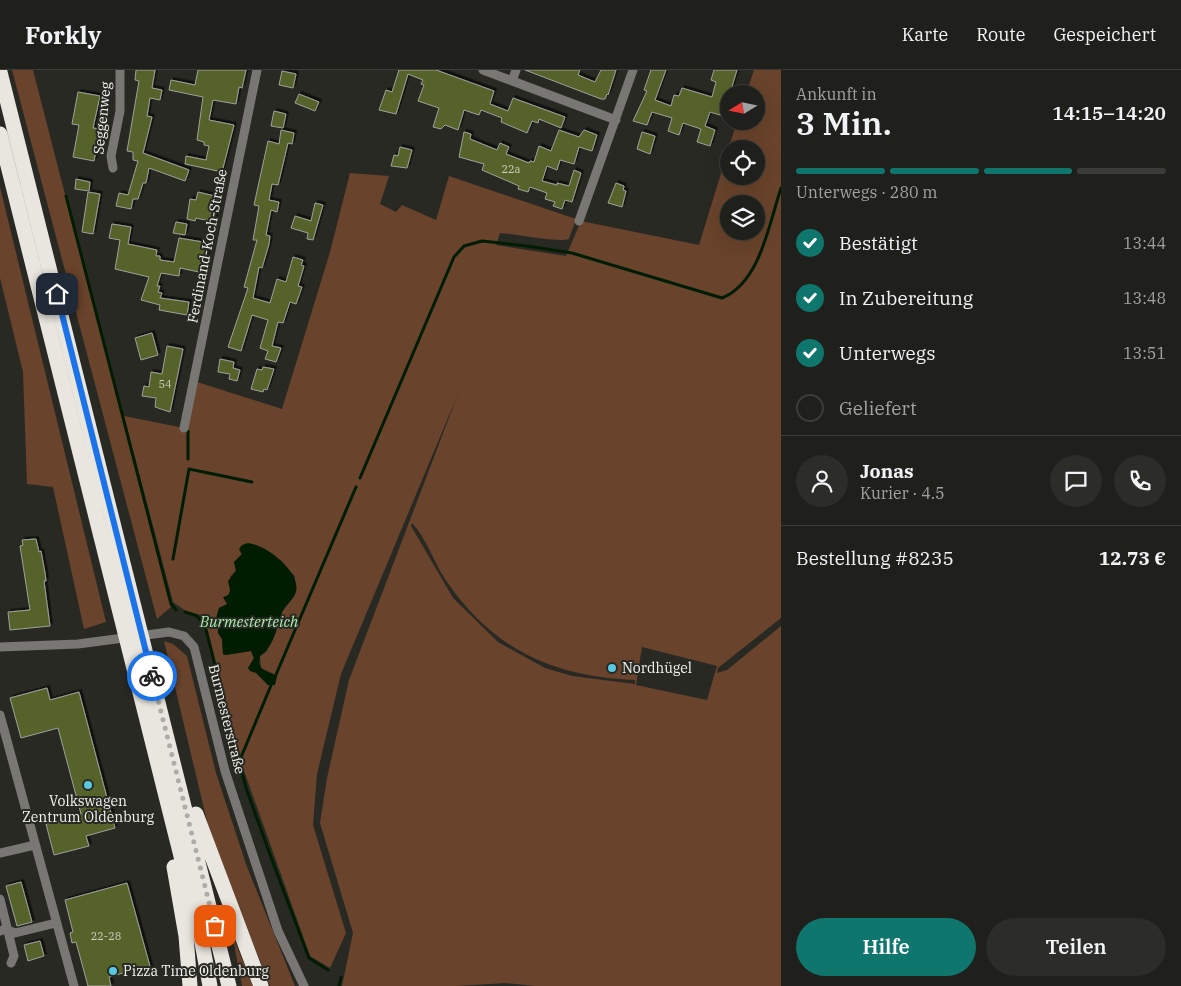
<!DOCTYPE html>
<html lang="de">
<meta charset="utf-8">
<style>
body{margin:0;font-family:"IBM Plex Serif",serif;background:#2c2c28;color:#f1f3f6;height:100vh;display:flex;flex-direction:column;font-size:19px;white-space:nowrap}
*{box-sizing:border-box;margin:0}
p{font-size:16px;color:#a1a2a3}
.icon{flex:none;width:28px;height:28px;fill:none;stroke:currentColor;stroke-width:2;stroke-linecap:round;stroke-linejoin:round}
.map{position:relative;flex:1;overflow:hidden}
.drawer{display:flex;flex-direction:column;background:#1f1f1b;width:400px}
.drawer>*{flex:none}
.needle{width:32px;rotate:260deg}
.buttons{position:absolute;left:720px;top:15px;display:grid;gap:10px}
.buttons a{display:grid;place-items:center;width:45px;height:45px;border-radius:50%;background:#1f1f1b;box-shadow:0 5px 20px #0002,0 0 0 1px #3c3d3a;font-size:25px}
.pin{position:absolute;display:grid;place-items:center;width:42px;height:42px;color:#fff;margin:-21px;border-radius:10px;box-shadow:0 2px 8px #0006}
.courier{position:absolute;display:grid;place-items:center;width:50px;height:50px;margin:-25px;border:4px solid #1a73e8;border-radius:50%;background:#fff;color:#222;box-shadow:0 1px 6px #0007}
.overview em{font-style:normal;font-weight:600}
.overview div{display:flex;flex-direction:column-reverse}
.overview{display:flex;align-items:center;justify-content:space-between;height:85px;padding:0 15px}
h1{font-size:32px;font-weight:600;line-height:38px}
.bar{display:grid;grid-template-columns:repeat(4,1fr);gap:8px 5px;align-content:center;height:60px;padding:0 15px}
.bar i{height:6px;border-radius:4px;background:#3c3d3a}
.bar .on{background:#0f766e}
.bar p{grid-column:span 4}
.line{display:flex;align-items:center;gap:12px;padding:0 15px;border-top:1px solid #3c3d3a}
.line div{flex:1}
.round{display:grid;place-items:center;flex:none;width:52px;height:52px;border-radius:26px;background:#2c2c28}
ol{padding:0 15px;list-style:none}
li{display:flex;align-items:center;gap:15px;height:55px}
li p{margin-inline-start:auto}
li .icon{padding:5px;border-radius:50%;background:#0f766e;color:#fff;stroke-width:4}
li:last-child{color:#a1a2a3}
li i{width:28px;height:28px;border:2px solid #3c3d3a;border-radius:50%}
.cta{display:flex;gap:10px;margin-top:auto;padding:10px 15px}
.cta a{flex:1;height:58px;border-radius:30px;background:#0f766e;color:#fff;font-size:20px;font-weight:600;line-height:58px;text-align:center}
.cta a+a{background:#2c2c28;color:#f1f3f6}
header{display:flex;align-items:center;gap:30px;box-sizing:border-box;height:70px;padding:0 25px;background:#1f1f1b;border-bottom:1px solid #3c3d3a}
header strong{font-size:24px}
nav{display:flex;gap:28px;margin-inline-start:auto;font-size:18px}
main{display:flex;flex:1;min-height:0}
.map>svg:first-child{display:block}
</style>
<header>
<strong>Forkly</strong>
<nav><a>Karte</a><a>Route</a><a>Gespeichert</a></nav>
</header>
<main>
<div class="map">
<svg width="781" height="916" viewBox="0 0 781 916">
<defs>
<filter id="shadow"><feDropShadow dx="2.5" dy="-2.5" stdDeviation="0" flood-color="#0009"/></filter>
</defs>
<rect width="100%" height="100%" fill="#292924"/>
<path fill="#69432b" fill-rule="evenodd" d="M12 0H33L171 537 157 549Z
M754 0H781V548L718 598 717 603 727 600 781 556V916H536L505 913 457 916H342L353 863 320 753 327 708 349 610 458 324 341 604 317 704 313 755 346 863 330 898 310 886 243 698 204 546 186 541 173 532 124 346 184 358 194 311 282 339 330 182 350 103 389 106 380 134 396 142 402 135 436 150 449 106 576 149 569 169C558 173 516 164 500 163L496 175 566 186 581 151 699 175 737 51H756V24H746ZM729 79H756V106H729ZM729 134H756V161H729ZM412 453C427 469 434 493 447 512 494 580 554 607 635 610V614L572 606 545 598 498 572 453 528 411 456ZM239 481 276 488 295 506V525L282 542 267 581 260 586 261 598 274 604 268 615 250 595 254 588 251 581 226 585 223 584 222 569 218 563 217 547 227 534V526L231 520 230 507 236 500 234 492 242 484ZM642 577 717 596 707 630 636 615Z
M0 117 106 552 84 559 53 417 27 414 23 302 0 208Z
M164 571 173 574 187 586 216 703 247 797 295 916H270L211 768Z
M232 864 253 916H242Z"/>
<path fill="#001d01" d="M248 473C267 475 301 502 296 522 293 531 284 535 281 545 277 558 273 578 260 586L259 594 263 600 277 606 275 615H268L256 603 250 601 248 598 254 588 251 581 225 585 223 584 222 569 218 563V552L215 551 219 538 227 534 223 527 229 525 230 520 228 511 236 501 234 492 242 484 239 479 242 475Z"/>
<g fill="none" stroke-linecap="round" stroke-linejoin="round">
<path stroke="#001d01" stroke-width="3" d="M66 126 171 534 176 540
M188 361V389
M360 408 454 187 464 176 482 171 527 176 572 183 722 228C760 213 769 154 781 118
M173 489 189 399 252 412
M185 542 197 546 205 556 246 718 272 790 309 888 328 900
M275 607 356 417
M239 692 272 613
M339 916 341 907"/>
</g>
<path fill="#54632a" stroke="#9fa19b" filter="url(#shadow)" d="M136 0H155L152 18 162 20 160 30 150 28 147 46 152 47 143 83 189 100 185 111 149 98 146 113H143L138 129H133L131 139 116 136 119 123 128 125 138 91 133 90V82L127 81 139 11 135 10Z
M198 0H246L242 18 239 17 236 34 213 30 209 50 234 55 222 102 185 94 186 86 206 90 209 76 204 75V72L197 70 203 27 169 20 171 10 195 15Z
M399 0H436L494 21 490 34 508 41 513 28 565 47 561 58 539 49 538 53 532 51 527 63 501 52 502 48 481 40 479 45 464 40 458 60 445 55 441 59 433 57 439 38 418 31 424 15 421 14 423 10 408 4 396 44 379 40 386 20 392 22Z
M525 0H580L578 5 595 12 601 0H616L608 25 607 24 605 29H601Z
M651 0H666L655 30 671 36 674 25 679 26 682 18 712 27 716 12 711 10 714 0H737L723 46 710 42 705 56 715 60 710 76 697 72 701 59 683 53 679 65 668 61 672 48 652 42 647 55 633 51 647 21 644 20Z
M282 1 296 4 293 18 279 15Z
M78 22 100 26 93 58 100 59 94 91 73 87 79 55 72 54Z
M299 24 319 32 315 41 295 33Z
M274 41 286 44 283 58 271 56Z
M281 60 294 63 292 74 288 73 278 115 272 114 269 130 279 132 277 142 271 140 266 165 270 166 269 174 262 198 259 197 253 228 270 233 277 209 286 212 293 187 303 190 301 195 304 196 298 216 302 217 296 234 290 232 283 253 278 252 272 276 281 278 276 292 265 289 268 281 260 278 268 250 252 245 241 281 228 277 248 218 244 217 257 170H253L259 136 254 135 268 71 279 74Z
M559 60 579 67 584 60 597 65 592 81 579 77 574 94 560 90 557 100 547 96 542 111 557 115V113L569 116 574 100 581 103 572 132 565 130 562 139 553 136 555 132 545 129 547 123 530 117 528 122 518 119 519 116 482 100 484 94 459 87 464 62 471 64 470 69 497 80 500 73 509 77 506 84 529 93 530 91 534 92 539 76 551 81Z
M642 62 655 66 650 84 637 79Z
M400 77 412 80 407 98 391 96 394 85 398 86Z
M76 109 90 112 89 121 75 119Z
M616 113 624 116 623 120 626 121 622 137 608 133Z
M88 122 100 124 93 164 82 162Z
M198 122 219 127 214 152 196 148 195 151 187 149 190 129 196 130Z
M315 133 323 135 313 170 307 169 308 163 291 158 295 146 311 151Z
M176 152 187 154 185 165 173 163Z
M112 154 131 157 128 174 157 180 156 186H160V190L174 192 179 168 209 173 205 199 200 198 199 202 180 198 179 206 161 203 157 216H160L158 222 162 223 160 228 189 232 187 245 159 240 160 235 141 230 149 207 115 199 120 170 109 168Z
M152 263 158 285 141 290 135 268Z
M167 276 183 279 170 342 155 337 156 328 142 326 144 316 149 317 151 302 162 304Z
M220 289 234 292 233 298 240 300 237 311 229 309 230 304 218 302Z
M263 297 274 299 267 320 264 319 263 322 251 319 257 299 262 300Z
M36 469 39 482 41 481 45 503 46 511H44L50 556 10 560 8 542 30 540 20 476 23 475 22 470Z
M47 618 50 630 79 622 115 758 86 766 89 776 54 785 46 754 81 744 58 658 21 668 10 628Z
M21 812 32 852 17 856 6 816Z
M127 813 151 900 135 904 134 900 109 907 111 916H88L76 872 72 873 70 863 73 862 65 830Z
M40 871 44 886 28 891 24 875Z"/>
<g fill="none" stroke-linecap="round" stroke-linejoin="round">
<path stroke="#787774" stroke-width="9" d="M483 0 616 50
M512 11 516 0
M113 98 111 86 120 41V0
M579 151 633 0
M184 358 257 0
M0 577 78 574 169 562 184 566 194 577 225 701 278 861 304 916
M0 645 74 916
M0 783 35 775
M0 829 14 886 11 893
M0 861 5 859 15 863 56 853"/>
<path stroke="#e9e5df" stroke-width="15" d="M0 2 229 916
M0 64 187 810 200 862 210 916
M196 744 261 916
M174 797 186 866 190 916"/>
</g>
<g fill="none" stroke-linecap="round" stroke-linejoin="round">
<path stroke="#acaca8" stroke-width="5" stroke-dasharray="0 9" d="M152 606 215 856"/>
<path stroke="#1a73e8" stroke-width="6" d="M57 224 152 606"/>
</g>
<g fill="#58c9e3" stroke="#292924" stroke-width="2">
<circle cx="612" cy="598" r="5"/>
<circle cx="88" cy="715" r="5"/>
<circle cx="113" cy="901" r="5"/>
</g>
<g text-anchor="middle" stroke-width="4" stroke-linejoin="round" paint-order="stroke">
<g font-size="11" fill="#cacebe">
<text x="511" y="103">22a</text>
<text x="165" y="318">54</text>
<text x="106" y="870">22-28</text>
</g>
<g font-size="14" fill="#f2f2ef" stroke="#292924">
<text transform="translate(102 48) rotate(-84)" y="5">Seggenweg</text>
<text transform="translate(207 176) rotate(-79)" y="5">Ferdinand-Koch-Straße</text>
<text transform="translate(227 649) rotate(76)" y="5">Burmesterstraße</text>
</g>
<g font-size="14" fill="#f2f2ef" stroke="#292924" text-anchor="start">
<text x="622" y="603">Nordhügel</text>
<text x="88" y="736" text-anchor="middle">Volkswagen<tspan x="88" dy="16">Zentrum Oldenburg</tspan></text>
<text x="123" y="906">Pizza Time Oldenburg</text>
</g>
<g font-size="15" font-style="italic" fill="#a7eca9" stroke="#292924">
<text x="249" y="557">Burmesterteich</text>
</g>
</g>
</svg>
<div class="buttons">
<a><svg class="needle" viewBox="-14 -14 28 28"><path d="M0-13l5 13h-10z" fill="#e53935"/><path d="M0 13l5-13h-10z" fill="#a1a2a3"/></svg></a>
<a><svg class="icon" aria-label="locate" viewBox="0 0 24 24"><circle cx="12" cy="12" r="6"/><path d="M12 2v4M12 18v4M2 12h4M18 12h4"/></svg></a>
<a><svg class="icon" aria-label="layers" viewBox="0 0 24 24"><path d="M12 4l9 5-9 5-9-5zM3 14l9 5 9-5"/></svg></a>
</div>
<div class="pin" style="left:215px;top:856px;background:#ea580c"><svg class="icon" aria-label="bag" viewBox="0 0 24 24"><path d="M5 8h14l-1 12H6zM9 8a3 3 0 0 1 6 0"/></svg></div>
<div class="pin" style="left:57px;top:224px;background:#1f2937"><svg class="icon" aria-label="home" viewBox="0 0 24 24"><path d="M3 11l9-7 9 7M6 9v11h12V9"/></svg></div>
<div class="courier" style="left:152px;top:606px"><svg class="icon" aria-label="bike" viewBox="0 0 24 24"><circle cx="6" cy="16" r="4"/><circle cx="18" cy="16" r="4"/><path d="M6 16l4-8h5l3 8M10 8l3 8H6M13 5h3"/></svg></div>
</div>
<section class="drawer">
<div class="overview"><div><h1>3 Min.</h1><p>Ankunft in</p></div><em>14:15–14:20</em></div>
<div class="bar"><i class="on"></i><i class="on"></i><i class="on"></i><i></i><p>Unterwegs · 280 m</p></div>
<ol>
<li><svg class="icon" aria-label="check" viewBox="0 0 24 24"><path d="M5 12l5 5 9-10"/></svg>Bestätigt<p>13:44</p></li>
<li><svg class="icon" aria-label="check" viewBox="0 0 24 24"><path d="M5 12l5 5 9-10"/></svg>In Zubereitung<p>13:48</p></li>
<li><svg class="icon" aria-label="check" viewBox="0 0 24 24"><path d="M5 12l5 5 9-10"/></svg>Unterwegs<p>13:51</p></li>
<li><i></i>Geliefert</li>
</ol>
<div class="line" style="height:90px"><a class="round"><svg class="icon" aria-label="person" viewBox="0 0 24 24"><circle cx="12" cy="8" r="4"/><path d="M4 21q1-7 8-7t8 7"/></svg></a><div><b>Jonas</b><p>Kurier · 4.5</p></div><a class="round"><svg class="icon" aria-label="chat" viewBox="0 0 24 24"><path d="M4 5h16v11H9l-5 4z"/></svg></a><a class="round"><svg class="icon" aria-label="phone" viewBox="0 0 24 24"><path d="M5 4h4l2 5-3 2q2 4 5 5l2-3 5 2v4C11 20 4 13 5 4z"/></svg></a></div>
<div class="line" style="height:65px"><div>Bestellung #8235</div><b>12.73 €</b></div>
<div class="cta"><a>Hilfe</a><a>Teilen</a></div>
</section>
</main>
